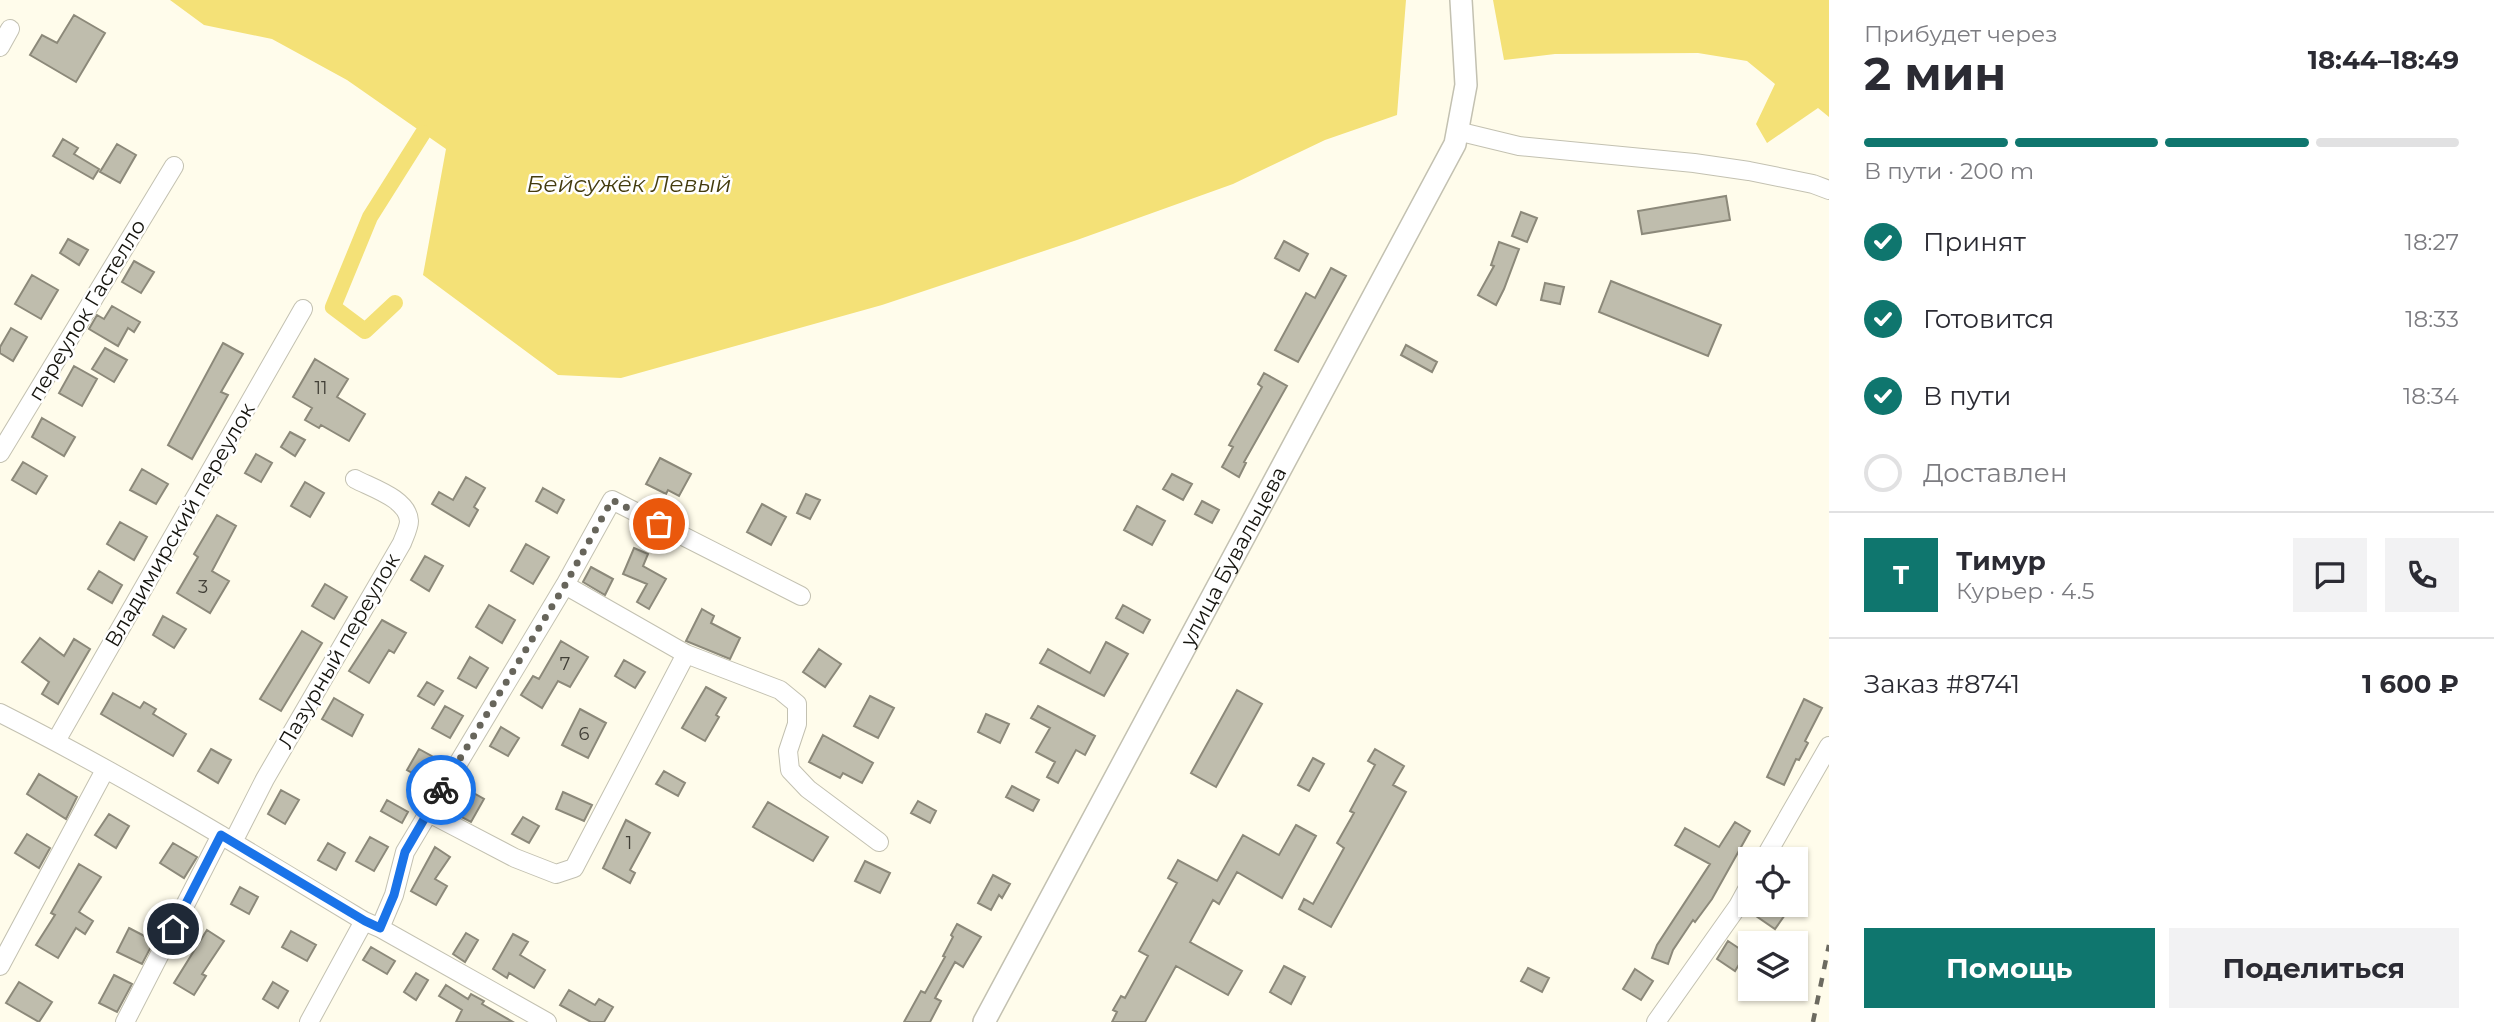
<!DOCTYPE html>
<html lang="ru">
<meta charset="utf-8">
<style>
body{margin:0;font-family:Montserrat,sans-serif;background:#f2f2f3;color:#2b2b33;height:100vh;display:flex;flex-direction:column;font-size:26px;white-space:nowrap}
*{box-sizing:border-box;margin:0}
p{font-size:23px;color:#7c7c81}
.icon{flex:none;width:38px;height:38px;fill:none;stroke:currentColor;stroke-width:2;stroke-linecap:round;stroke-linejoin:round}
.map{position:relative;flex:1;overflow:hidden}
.side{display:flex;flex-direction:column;background:#fff;width:665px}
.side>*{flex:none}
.tools{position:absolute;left:1738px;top:847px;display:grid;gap:14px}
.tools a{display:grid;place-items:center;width:70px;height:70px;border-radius:0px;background:#fff;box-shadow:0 2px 5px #0004;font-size:35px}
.pin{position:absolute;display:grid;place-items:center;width:60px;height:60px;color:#fff;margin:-30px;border:4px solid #fff;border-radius:50%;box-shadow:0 2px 7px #0007}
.courier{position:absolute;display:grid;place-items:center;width:70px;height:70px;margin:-35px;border:5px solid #1a73e8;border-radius:50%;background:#fff;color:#222;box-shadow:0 2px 9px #0007}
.headline em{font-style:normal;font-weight:700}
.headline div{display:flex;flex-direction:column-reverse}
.headline{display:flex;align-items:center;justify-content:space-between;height:119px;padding:0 35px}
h1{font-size:46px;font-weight:700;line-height:52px}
.bar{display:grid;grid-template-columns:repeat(4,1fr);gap:10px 7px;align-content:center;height:84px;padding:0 35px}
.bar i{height:9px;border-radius:5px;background:#e1e1e2}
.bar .current{background:#0f766e}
.bar p{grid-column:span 4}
.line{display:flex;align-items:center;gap:18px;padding:0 35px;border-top:2px solid #e1e1e2}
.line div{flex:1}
.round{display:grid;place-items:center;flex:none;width:74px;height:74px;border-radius:0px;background:#f2f2f3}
ol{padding:0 35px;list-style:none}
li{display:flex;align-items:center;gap:21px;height:77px}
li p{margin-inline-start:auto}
li .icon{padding:7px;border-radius:50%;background:#0f766e;color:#fff;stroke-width:4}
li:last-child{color:#7c7c81}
li i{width:38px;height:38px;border:4px solid #e1e1e2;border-radius:50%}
.cta{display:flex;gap:14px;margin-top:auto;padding:14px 35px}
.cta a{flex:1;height:80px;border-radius:0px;background:#0f766e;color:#fff;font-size:28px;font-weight:700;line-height:80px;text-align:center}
.cta a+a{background:#f2f2f3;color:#2b2b33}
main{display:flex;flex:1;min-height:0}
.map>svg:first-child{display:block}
</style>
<main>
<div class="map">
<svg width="1829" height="1022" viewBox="0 0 1829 1022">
<rect width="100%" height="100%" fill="#fffceb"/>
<path fill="#f4e177" d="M170 0H1406L1397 115 1325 140 1233 184 1077 240 882 305 621 378 558 375 423 275 446 149 347 80 272 39 204 25Z
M1493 0H1829V117L1818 108 1767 143 1756 124 1775 84 1747 61 1698 53 1555 54 1504 60Z"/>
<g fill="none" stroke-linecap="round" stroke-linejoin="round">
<path stroke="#f4e177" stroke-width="16" d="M395 303 365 331 333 307 370 217 423 133"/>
</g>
<path fill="#bfbdad" stroke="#8c897a" stroke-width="2" d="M74 15 105 33 76 82 30 55 42 35 57 43Z
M63 139 78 148 74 154 99 169 93 179 53 156Z
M117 144 136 155 120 183 100 172Z
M1726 196 1730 220 1642 234 1638 211Z
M1521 212 1537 218 1527 242 1512 236Z
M68 239 88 250 79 265 60 253Z
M1284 241 1308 254 1299 271 1275 258Z
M1499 242 1519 249 1504 289 1496 305 1478 295 1494 266 1491 265Z
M134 261 154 272 141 293 122 282Z
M1331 268 1346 276 1298 362 1275 350 1306 293 1315 298Z
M32 275 58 290 41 319 15 304Z
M1611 281 1721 325 1708 356 1599 312Z
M1545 283 1564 287 1560 304 1541 300Z
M112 306 140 322 134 332 128 328 118 346 89 329 97 315 104 319Z
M11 328 27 337 13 361 0 353V347Z
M223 343 243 354 221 392 228 395 192 459 168 445Z
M1406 345 1437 362 1432 372 1401 355Z
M105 348 127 360 114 382 92 369Z
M315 359 348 379 337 397 365 414 349 441 321 425 319 428 305 420 312 408 293 397Z
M74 366 97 379 82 406 59 393Z
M1264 373 1287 386 1244 462 1246 463 1239 477 1222 467 1233 447 1229 445 1262 387 1258 384Z
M42 418 75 437 64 456 32 437Z
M290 432 305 440 295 456 281 447Z
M256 454 272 463 261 482 245 473Z
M660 458 691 474 679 496 668 490 666 494 646 484Z
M23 462 47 476 36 494 12 480Z
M142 469 168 484 156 504 130 490Z
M1172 474 1192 484 1183 500 1163 489Z
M466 477 485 488 474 507 478 510 469 526 432 504 439 492 453 500Z
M305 482 324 493 310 517 291 506Z
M543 488 564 500 557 513 536 501Z
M806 494 820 500 810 519 797 513Z
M1202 501 1219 510 1212 523 1195 514Z
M762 504 786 517 771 545 747 532Z
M1137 506 1165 521 1152 545 1124 530Z
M217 515 236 526 212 571 229 581 210 613 177 593 198 557 194 554Z
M120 522 147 537 134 560 107 544Z
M526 544 549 557 533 584 511 571Z
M634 548 648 554 643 566 666 579 649 609 637 602 647 584 623 574Z
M425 556 443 566 429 591 411 580Z
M591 567 613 579 605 595 583 582Z
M99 571 122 585 112 603 88 589Z
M325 584 347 597 334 619 312 606Z
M489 605 515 620 502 643 476 627Z
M1123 605 1150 620 1143 633 1116 618Z
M702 609 714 616 711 623 740 638 730 659 686 641Z
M163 616 186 629 174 648 153 635Z
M382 620 406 633 394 653 389 650 369 683 349 671Z
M302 631 322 643 281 711 260 699Z
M40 638 64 656 74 639 90 649 58 704 42 694 49 682 22 662Z
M561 641 588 657 570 687 558 681 542 708 521 695 533 676 539 679Z
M1106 642 1128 654 1104 696 1040 663 1048 649 1090 673Z
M819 649 841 664 825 687 803 672Z
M470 657 488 668 476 688 458 678Z
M624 660 645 672 635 688 615 676Z
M427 682 443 691 434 705 418 696Z
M706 687 726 698 716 715 719 717 705 741 682 728Z
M1237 690 1262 704 1216 787 1191 773Z
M113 693 140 708 144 702 156 709 153 714 186 734 173 756 101 714Z
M870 696 894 708 878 738 854 726Z
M334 698 363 715 352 736 322 719Z
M1804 699 1822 708 1805 741 1808 743 1799 760 1796 759 1784 785 1767 777Z
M445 706 463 716 450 738 432 728Z
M1038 706 1095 736 1085 755 1076 750 1058 783 1047 777 1055 762 1036 752 1050 728 1031 718Z
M580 709 606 723 588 758 562 745Z
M986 714 1009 724 1000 743 978 732Z
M501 727 519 738 508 756 490 746Z
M823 735 873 763 862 783 843 773 840 778 809 762Z
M211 749 231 760 218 783 198 771Z
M419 749 437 759 425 780 407 770Z
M1375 749 1404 766 1393 785 1406 792 1331 927 1299 909 1304 899 1313 904 1344 848 1337 843 1354 813 1350 811 1375 765 1368 761Z
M1313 758 1324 764 1309 791 1298 785Z
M664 771 685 783 678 796 656 784Z
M39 774 77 797 66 819 27 794Z
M461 786 484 799 471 822 448 810Z
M1012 786 1039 800 1033 811 1006 797Z
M281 790 299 800 285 824 268 814Z
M563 792 592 805 584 821 556 809Z
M387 800 408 812 402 823 381 811Z
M918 801 936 811 930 823 911 813Z
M768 802 828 837 813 861 753 827Z
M109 814 129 826 116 848 95 835Z
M523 817 539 826 529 843 512 834Z
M626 820 650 833 630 870 635 873 630 883 603 868Z
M1735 822 1750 831 1712 899 1695 922 1693 920 1673 950 1668 964 1652 958 1657 945 1710 864 1675 845 1685 828 1719 847Z
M1296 825 1316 836 1282 898 1237 872 1219 904 1213 900 1190 942 1242 971 1228 995 1176 966 1145 1022H1112L1117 1012 1113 1010 1121 996 1125 998 1148 956 1139 951 1177 883 1168 878 1178 860 1217 881 1243 835 1279 855Z
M27 834 50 848 39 868 15 853Z
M370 837 388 847 374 871 356 861Z
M173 843 197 857 184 878 160 863Z
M328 843 345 853 336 870 318 860Z
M435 847 450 857 435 879 447 886 436 905 411 891Z
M865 861 890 873 880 893 855 881Z
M79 864 101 877 79 912 93 921 85 934 76 928 58 958 36 945 55 915 51 913Z
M993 875 1010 884 1002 898 999 895 991 910 978 903Z
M240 887 258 897 249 914 231 904Z
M1764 905H1777L1787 912 1775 929 1756 916Z
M957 924 981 937 963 967 955 962 935 998 941 1001 930 1022H904L921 991 925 993 945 957 943 956 953 937 951 935Z
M129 928 154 941 142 964 117 952Z
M207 930 224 941 202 974 206 976 194 995 174 983Z
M291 931 316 945 307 961 282 947Z
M466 933 478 940 465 962 453 954Z
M513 934 528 942 520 955 545 970 534 988 509 973 507 978 493 969Z
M1728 941 1746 953 1735 971 1717 959Z
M371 947 395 961 387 974 363 960Z
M1284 966 1305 977 1291 1004 1270 992Z
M1528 968 1549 978 1542 992 1521 981Z
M1635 969 1653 981 1641 1000 1623 989Z
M416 973 428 980 416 1000 404 992Z
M114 975 132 984 117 1012 99 1003Z
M19 982 52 1002 39 1022 6 1003Z
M273 982 288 991 278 1008 263 999Z
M446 985 468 999 471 994 484 1001 482 1004 513 1022H456L462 1010 439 996Z
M569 990 595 1005 599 999 613 1007 604 1022H591L560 1005Z"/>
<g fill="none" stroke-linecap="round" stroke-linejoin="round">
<g stroke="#c3c1b1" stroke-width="20">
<path id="minor" d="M0 47 10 29
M1457 131 1519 146 1694 163 1749 171 1813 184 1829 190
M0 453 174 166
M565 585 686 654 780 690 797 704V724L788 751 790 770 808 789 879 842
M0 713C125 776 245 849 364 921L380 928 547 1022
M56 741 303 309
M427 812 515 858 556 874 574 868 686 654
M233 842 265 779 402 543C404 537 409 528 409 521 408 499 372 488 355 479
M1764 859 1829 746
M380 928 394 895 405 852 565 585 612 500 801 596
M0 966 105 770
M125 1022 221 835
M309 1022 364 921
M1656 1022 1738 906 1750 884"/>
</g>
<g stroke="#c3c1b1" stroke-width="24">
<g id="tertiary">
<path id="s1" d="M984 1022 1455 144 1466 85 1461 0"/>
</g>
</g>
<use href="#minor" stroke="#fff" stroke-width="18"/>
<use href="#tertiary" stroke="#fff" stroke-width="21"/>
<path stroke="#6c6a60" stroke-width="4.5" stroke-dasharray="9 9" stroke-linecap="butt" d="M1813 1022 1829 945"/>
</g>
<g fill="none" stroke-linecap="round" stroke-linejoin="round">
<path stroke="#67655b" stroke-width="7" stroke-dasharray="0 12.6" d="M441 790 565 585 612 500 659 524"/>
<path stroke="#1a73e8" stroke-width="9" d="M173 929 221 835 365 921 380 928 394 895 405 852 441 790"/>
</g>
<g text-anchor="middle" stroke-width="5" stroke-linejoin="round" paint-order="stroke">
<g font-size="18" fill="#403e36">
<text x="321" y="394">11</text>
<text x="203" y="593">3</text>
<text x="565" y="670">7</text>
<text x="584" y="740">6</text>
<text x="629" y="849">1</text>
</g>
<g font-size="21" fill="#15140e" stroke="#fff">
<text transform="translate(87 310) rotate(-59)" y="7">переулок Гастелло</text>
<text transform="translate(180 525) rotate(-60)" y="7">Владимирский переулок</text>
<text dy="7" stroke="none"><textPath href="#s1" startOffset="528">улица Бувальцева</textPath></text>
<text transform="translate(339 651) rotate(-60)" y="7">Лазурный переулок</text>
</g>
<g font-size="23" font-style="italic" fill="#443c0e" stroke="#fff">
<text x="629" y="192">Бейсужёк Левый</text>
</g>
</g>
</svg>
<div class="tools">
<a><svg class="icon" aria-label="locate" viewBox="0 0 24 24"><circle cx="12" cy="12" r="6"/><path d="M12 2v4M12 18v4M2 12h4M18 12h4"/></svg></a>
<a><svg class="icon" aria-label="layers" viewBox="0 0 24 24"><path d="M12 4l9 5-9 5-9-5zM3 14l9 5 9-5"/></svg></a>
</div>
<div class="pin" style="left:659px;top:524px;background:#ea580c"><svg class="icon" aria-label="bag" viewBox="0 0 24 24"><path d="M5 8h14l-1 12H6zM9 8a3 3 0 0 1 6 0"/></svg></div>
<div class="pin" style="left:173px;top:929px;background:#1f2937"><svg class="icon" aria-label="home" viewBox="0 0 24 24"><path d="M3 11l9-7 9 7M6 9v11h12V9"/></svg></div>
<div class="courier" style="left:441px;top:790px"><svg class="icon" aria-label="bike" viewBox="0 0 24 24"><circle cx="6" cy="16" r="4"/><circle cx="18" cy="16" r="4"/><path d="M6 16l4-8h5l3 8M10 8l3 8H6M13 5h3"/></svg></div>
</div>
<section class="side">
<div class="headline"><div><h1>2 мин</h1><p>Прибудет через</p></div><em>18:44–18:49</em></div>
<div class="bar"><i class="current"></i><i class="current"></i><i class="current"></i><i></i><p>В пути · 200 m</p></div>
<ol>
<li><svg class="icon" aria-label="check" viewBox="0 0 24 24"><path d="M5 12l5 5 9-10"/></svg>Принят<p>18:27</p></li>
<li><svg class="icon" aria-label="check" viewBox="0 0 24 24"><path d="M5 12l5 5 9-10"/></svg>Готовится<p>18:33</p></li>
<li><svg class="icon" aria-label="check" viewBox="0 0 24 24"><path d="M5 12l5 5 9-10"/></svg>В пути<p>18:34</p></li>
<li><i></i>Доставлен</li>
</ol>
<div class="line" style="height:126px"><b class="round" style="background:#0f766e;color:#fff">Т</b><div><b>Тимур</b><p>Курьер · 4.5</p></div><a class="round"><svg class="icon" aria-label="chat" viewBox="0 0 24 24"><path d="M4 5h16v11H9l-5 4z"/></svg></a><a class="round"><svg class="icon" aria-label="phone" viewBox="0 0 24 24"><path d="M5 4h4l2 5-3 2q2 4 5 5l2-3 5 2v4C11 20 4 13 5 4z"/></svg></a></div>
<div class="line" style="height:91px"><div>Заказ #8741</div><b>1 600 ₽</b></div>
<div class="cta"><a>Помощь</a><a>Поделиться</a></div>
</section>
</main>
